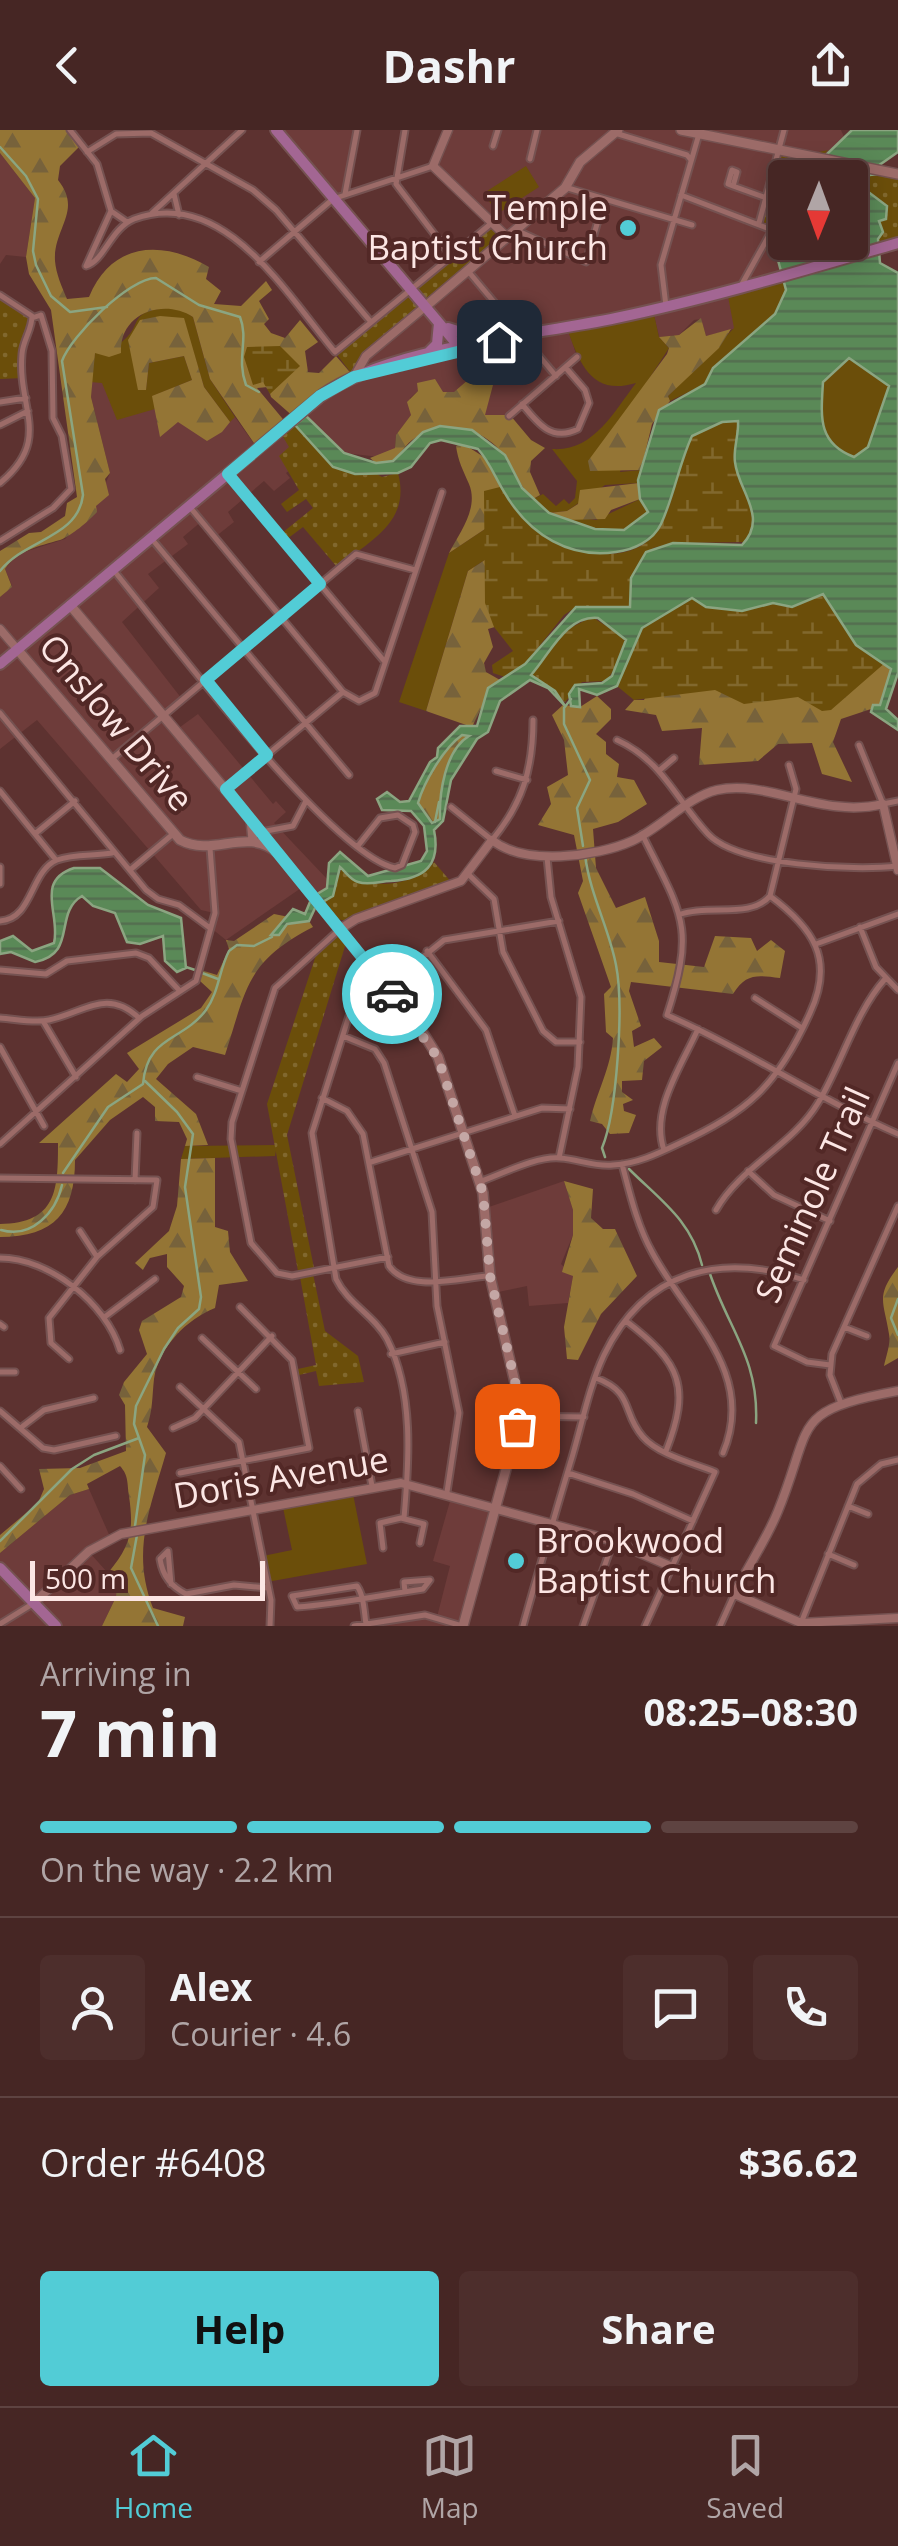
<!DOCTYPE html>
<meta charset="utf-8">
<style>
body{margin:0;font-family:"Open Sans",sans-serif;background:#4d2e2c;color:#f1f3f6;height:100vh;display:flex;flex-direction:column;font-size:38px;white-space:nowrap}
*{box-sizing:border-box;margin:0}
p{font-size:32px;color:#b0a5a6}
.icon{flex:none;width:55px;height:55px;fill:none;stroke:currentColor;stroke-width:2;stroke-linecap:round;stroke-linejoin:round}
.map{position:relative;height:1496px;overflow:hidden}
.side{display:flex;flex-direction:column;background:#462624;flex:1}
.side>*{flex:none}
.needle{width:65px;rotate:181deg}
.buttons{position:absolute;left:768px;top:30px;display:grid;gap:20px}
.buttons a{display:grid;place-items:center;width:100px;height:100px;border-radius:10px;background:#462624;box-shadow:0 5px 25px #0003,0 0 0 2px #5e4341;font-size:50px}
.scale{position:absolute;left:30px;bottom:25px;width:235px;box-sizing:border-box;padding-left:10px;border:5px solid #fce6e4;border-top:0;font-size:28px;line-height:35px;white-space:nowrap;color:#fce6e4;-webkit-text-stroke:8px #522826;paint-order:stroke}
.pin{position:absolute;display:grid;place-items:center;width:85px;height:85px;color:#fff;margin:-42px;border-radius:20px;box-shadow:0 5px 15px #0006}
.courier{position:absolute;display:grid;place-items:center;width:100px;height:100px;margin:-50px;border:8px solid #52ccd6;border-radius:50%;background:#fff;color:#222;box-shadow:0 2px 12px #0007}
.head em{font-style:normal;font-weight:700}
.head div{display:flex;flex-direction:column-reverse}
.head{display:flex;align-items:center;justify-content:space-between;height:170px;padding:0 40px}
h1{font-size:65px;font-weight:700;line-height:75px}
.bar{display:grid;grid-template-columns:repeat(4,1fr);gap:15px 10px;align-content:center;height:120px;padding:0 40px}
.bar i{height:12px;border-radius:8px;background:#5e4341}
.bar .active{background:#52ccd6}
.bar p{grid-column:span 4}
.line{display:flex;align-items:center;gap:25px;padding:0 40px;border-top:2px solid #5e4341}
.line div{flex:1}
.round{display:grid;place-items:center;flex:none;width:105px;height:105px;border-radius:10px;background:#4d2e2c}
.primary-button{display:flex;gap:20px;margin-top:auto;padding:20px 40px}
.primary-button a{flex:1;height:115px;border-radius:10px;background:#52ccd6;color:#111;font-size:40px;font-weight:700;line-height:115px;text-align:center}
.primary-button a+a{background:#4d2e2c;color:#f1f3f6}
header{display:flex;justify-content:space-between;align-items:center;height:130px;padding:0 40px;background:#462624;font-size:45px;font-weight:700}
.menu{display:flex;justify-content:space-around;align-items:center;height:140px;border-top:2px solid #5e4341;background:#462624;font-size:28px;color:#b0a5a6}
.menu a{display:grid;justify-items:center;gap:5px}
.menu .active{color:#52ccd6}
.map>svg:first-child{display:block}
</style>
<header><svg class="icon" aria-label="back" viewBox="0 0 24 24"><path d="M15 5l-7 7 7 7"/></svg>Dashr<svg class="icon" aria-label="share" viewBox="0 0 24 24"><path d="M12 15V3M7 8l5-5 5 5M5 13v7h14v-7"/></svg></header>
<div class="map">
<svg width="898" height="1496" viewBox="0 0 898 1496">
<defs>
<pattern id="forest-firs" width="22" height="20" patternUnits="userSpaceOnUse" patternTransform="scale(2.5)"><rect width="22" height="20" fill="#947535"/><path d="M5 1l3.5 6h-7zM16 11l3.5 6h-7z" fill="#77623b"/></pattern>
<pattern id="wetland-marsh" width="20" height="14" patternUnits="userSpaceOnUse" patternTransform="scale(2.5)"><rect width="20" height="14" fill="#6b4e0a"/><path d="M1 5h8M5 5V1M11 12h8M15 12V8" fill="none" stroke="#81682e"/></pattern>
<pattern id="park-dots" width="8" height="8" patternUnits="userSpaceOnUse" patternTransform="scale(2.5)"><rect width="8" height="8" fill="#6b4e0a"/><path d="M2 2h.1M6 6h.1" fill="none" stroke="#81682e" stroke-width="1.8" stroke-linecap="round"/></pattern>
<pattern id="water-rules" width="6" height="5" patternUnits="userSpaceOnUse" patternTransform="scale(2.5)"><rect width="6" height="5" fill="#5a8957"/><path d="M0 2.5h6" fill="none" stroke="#546e4f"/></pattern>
</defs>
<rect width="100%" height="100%" fill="#5d3230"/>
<path fill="#6e3c3a" d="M276 0H357L345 64 333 69Z
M448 0H841L844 7 803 47 785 48V91L775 122 784 145 734 199 706 206 701 189 694 190 679 205 659 207 653 181 568 199 577 227 509 286 484 285 490 264 418 261 410 268 411 285 396 305 395 318 380 327 344 323 301 282 507 107 433 36Z
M0 23 35 68 26 127 6 125 0 134Z
M92 241 235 287 257 318 282 305 290 317V340L286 343 290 348 274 361 264 351 228 382 234 392 215 407 202 391 183 407 188 414 148 444 159 458 122 492 182 569 163 585 176 600 198 584 273 674 276 671 286 682 274 693 329 751 328 757 314 765 304 756 226 810 211 798 214 783 201 780 37 590 0 619V467L12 456 5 439 18 424 65 409 96 376 110 343 91 267Z
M564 1051 573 1080V1105L561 1134 573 1146 568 1173 529 1176 527 1156 494 1163 486 1078Z
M89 1359 111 1409 89 1422 117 1453 116 1467 102 1496H0V1423L70 1365Z
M452 1364 495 1377 463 1496H354L410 1485 437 1487 450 1436 433 1431Z"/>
<path fill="#6b4e0a" d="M526 36 539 57 497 84 484 63Z
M784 145 786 160 775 184 713 238 705 254 670 271 668 266 734 198 727 161Z
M178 177 193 187 210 249 235 287 230 292 204 257 183 188 140 190 146 259 149 233 184 226 192 250 153 266 155 279 117 290 102 253 90 252 95 223C102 221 113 219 119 214 148 194 121 180 178 177Z
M653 180 659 207 669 218 645 255 620 342 641 340 639 353 605 355 567 381 548 383 533 369 543 364 556 376 564 369 569 374 575 368 577 351 552 319C593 322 613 283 636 253 593 266 580 236 567 198Z
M846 229 860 233 889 256 868 317 854 327C817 313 821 286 823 252Z
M640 369 648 382C632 410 589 399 565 390L574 387 596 390Z
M515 379 533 399 468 441 426 581 399 572 449 423Z
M277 1015 275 1026 181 1029 185 1016Z
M352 1359 367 1434 267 1452 263 1426 292 1420 282 1373Z"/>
<path fill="url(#forest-firs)" d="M0 0H70L81 15 60 36 58 50C83 81 53 98 55 131 56 144 62 157 67 169L89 167C112 111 163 110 209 137L206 149 221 161 214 174 241 176 266 151 272 160 259 171 269 189 264 194 271 203 285 208 300 190 318 212 305 221 308 242 319 243 336 226 354 247 295 288 271 267 268 257 257 258 287 294 258 319 210 249 193 187C164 168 119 183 121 223L109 227 95 223 91 267 110 343 105 349 109 365 96 376 97 382C89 391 71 406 60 410 39 416 18 420 5 439L12 457 0 467V421L29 403 41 402 65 386 67 373 77 367 51 180 29 144 26 127 35 68 0 23Z
M160 186 184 188 204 257 230 292 222 302 207 311 178 292 160 307 152 266 192 250 184 226 149 233 146 260H138L128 210 140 190Z
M701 188 706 206 731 199 719 218 668 266 670 271 652 294 641 340 590 341 588 331 667 224 669 218 659 207 679 205Z
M483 237 493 255 485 285H510L531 310 545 318 531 331 530 342 540 365 533 369C520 357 516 343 507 329 486 298 446 287 415 308 406 313 401 324 393 331L376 333 370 328 395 318 396 305 411 285 407 272 418 261 417 253 435 249 443 262H454Z
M462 313 487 329 515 379 449 423C460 402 479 378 469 354 463 340 458 331 456 316Z
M639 353 640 369 611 380 605 389 565 390 549 383 567 381 578 374 580 360Z
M533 399 498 496 488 499 493 517 484 533 486 542 500 550 491 558 472 597 426 581 468 441Z
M693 468 886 532 892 540 880 576 841 589 833 612 852 652 822 644 812 613 778 614 758 631 699 635 702 598 662 601 656 585 625 580 634 570H644Z
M597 566 611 579V589L596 604 606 612V624L619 634 617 647 634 650 647 674 618 692 593 699 596 738 616 778 645 767 659 811V832L704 837 715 806 751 808 757 821 771 810 785 821 780 848C757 845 746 843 733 864L631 852 629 861 641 896 632 901 634 917 654 908 662 917 644 931 642 950 622 951V962L633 970 623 974 624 981 636 985 629 1003 610 1004 602 994 590 991C597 961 611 938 613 908L606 902 604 864 611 857 578 763 583 751 574 705 538 695 551 674 547 657 568 645 564 610 552 585 563 575 580 577Z
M462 605H470C447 629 439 658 440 690L432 693 418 674C425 651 443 619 462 605Z
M274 784 309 791 313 797C246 832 247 857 225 925L193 917 168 934 156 949 196 984 208 1015 185 1016 187 1009 179 992 155 991V977L143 967 110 990 75 1030C75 1082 55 1107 0 1107V1094C57 1093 58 1060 58 1013H39L116 944 127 952 139 939 127 923 201 878 212 862 200 851 201 840 217 845 229 819 226 810 234 811Z
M215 1028V1097L228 1101 230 1122 248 1151 219 1155 215 1178C187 1189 159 1217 154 1249 152 1267 153 1279 147 1297L166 1323C150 1379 131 1421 153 1478L185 1487 183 1496H102L116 1467 117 1453 108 1443C131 1415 134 1401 129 1366 127 1353 129 1346 120 1336L87 1354 89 1359 70 1365 0 1423V1405L38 1373 44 1359 39 1339 80 1338 126 1321 125 1275 119 1265 124 1252 147 1224 139 1200 142 1191 181 1167 184 1156 167 1137V1124L150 1128 143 1140 135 1133 169 1101 177 1076 181 1029Z
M564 1051 593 1059 591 1088 603 1099H615L637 1146 601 1184 578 1230 567 1229 564 1197 573 1146 562 1142 573 1105V1080Z
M898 1137V1228L884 1236C886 1226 891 1213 889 1204 884 1171 875 1167 898 1137Z"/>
<path fill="url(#wetland-marsh)" d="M280 216 300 236 270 264 263 252 253 255 244 227 247 217Z
M738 291C739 305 733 320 735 333 739 363 764 381 745 412L673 413 653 418 631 448 630 477H576L564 485 525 534 505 547 493 543 492 535 513 521 494 497 485 473 484 361 500 357C509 370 517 385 529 395 562 421 634 444 661 395 676 367 678 335 692 306L722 292Z
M823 464C849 481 850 527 886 532L831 580 822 581 798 567 744 574 715 560 634 570 617 556 643 497 692 468 706 477 742 481 773 473 792 477Z
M592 487 625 508 621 530 606 551 582 552 565 572 531 545 564 501Z"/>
<path fill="url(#park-dots)" d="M828 20 803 47 785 48C785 75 780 98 777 124L763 120 775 98 762 91 780 25 814 31 819 22Z
M882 44 898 47V108L879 113 878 90 885 87V81L872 78 888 77 867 61 869 45Z
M493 92 507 107 366 226 354 247 335 222Z
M0 165 32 186 22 222 23 248 0 249Z
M294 296 382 347 398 343C411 392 371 410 337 437L303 397 287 409 282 403 313 378 306 369 287 382 281 374 299 360 279 326 289 317 282 305Z
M434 732 452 753 346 791 338 789 323 769 331 768 342 737C360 762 416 758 434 732Z
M339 805 346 813 287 1005 314 1138 298 1141 267 974 317 822Z
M313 1144 325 1201 358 1226 364 1252 319 1256 316 1241 299 1245 298 1239 316 1235 300 1147Z"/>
<path fill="url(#water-rules)" stroke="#8ba581" stroke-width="2.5" fill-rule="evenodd" d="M852 0H898V22L878 36 882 44 869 45 867 61 887 76 886 89 879 91 883 102 878 109 880 133 898 143V543L886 579 898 590V600L871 582 873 575H880L891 539 856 515 823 464 792 477 773 473 742 481 706 477 692 468 642 498 617 556 597 565 579 559 580 577 571 576 569 564 575 555 602 553 612 546 626 510 598 488C566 485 550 524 531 545L555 561 565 576 548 558 530 550 500 571 488 602 477 609 451 650 443 691 434 700C441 735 425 749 391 751 380 751 369 756 358 752 350 750 346 742 340 737L333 766 316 776 309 791 287 794 279 805H271L293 779 305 784 312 767 327 758 329 733 340 722 368 746 421 731 427 721 424 696 411 681 382 680 377 669 387 662 400 672 409 671 430 632 437 627 438 618 460 596H477L488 558 525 534 576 477H630L631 448 646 422 673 413 742 415C769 387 738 361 735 332 733 319 739 305 738 291L722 292 692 306C679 334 674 366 661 394 653 411 633 420 616 422 570 429 530 405 506 365 496 350 490 332 478 319L441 310 430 313 411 337 398 343 355 344 333 337 295 295 306 286 344 323 376 333 393 331 423 302 440 296 472 300 505 325 522 358 549 383 595 399 624 400 648 382 640 369 638 350 659 280 705 254 713 238 775 184 786 160 775 119 785 91V112H850V48L803 47ZM849 228 889 256 868 317 854 327C817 313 821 286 823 252ZM462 605 469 606C445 620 439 664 440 689L432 693 418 673C424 652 443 619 462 605Z
M74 738H100L148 775 181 788 186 838 177 842 165 831 163 806 140 814 127 812 115 783 93 776 82 766C53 783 78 824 35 832L11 822 0 824V811L13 806 32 821 54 813C61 785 34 751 74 738Z"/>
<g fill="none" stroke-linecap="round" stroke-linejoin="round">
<path stroke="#8ba581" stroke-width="2.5" d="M0 17 26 46 38 69 33 121 36 135 51 166 70 182 107 177
M0 441C25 409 78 408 83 365L62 231C71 206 129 148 156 148L199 175 240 187C249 210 236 228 246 255L259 262
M571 569 564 578V594L590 650 577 678 583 716
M435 692 439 672
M585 725C590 765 609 798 616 835 624 875 617 982 602 1018L605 1027
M186 837 195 840
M202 843 218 849
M629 1039C660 1070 691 1090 702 1135
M63 1043 108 977 143 954C147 905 182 912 206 880 219 862 219 840 229 821L237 815 254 816 272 807
M1 1100C32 1109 56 1082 62 1055
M709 1141C728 1199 759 1228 756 1293
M898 1169 891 1188 898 1205
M135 1396 145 1325 134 1294 136 1276 164 1219 178 1198 199 1179 201 1167 185 1057 193 1004 177 982 145 951
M137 1405 131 1438 158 1496
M0 1411 72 1339 94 1325 139 1308"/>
<g stroke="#755251" stroke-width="9">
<path id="minor" d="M70 0 97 34 111 81 127 92
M405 0 396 54 451 126
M615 3 687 25 691 30
M493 16 498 0
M87 22 116 4 151 3 253 60 276 80 371 192
M530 29 537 0
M733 56 728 54 732 40 737 42 733 56 769 69
M568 58 692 95
M174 64 179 85
M345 64 357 0
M681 65 772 100 742 154
M111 81 86 136C104 131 111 98 134 89 224 56 286 164 335 222L493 92
M152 83 242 0
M759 93 784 0
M516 100 586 132 604 70
M259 132 333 69 433 36
M468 141 556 246
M0 165 32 186C32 200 23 210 22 224 17 279 53 309 0 353
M666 176 661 135 699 4
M0 272 26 268
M522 274C538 294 552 312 578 299L589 273 585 260 566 238
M509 286 577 227
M0 295 28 281
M228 344 385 532
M189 376 343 562 359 571 375 563 442 362
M151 408 349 645
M0 411 53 378 71 359 62 306 53 288 52 221 41 185 32 188
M115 442C165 503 330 724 395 738L402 735 415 702 413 695 398 685 380 688 357 717
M0 583 146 760 158 769 179 775 210 798
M617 610C663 631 676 670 708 704 738 736 855 741 897 736
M859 615 883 674 898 671
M113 628 356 424 415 440
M661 639 674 628
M496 641 527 650
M226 659 343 562
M0 661 56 730
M451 677 492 710C523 673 533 638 533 590
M261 702 293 696 306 671
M36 703 75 671
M642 704C682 785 696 795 667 885 747 920 818 969 898 1004
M547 727 551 767 581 867 578 937 559 1028
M0 737V754
M130 740 173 704
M467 743 494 769 503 822 543 901 556 912H580
M681 784C711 774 750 789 770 766L796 659 789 635
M0 791C33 789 30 741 57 730 73 724 95 726 112 723
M860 797 876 837 898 860
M340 799 275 858 232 992 231 1009 251 1113 277 1143 292 1146 388 1127
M816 814 898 784
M427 821 486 900 515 986
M0 840 46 844 67 831 136 823 149 828 178 859
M755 868 802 898
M0 888C16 889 34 893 49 890 85 882 107 858 139 888
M43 891 76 947
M343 906 375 919 384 933 432 1082 437 1176 459 1283 447 1362
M0 917 44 996
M197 947 242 961
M322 968 347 981 363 1004 389 1136C408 1163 459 1148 488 1146
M0 1014 142 886 196 851 215 783 210 718
M664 1020C650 980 682 935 698 899
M371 1032 542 978 570 979
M622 1034C630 1064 637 1095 652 1122 687 1188 757 1242 723 1323
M748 1041 774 1065 830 1091
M0 1048 157 1050 153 1077 97 1127 49 1188 51 1213 69 1229
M135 1050 137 1003
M479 1052C502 1044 536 1026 560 1028 578 1029 594 1037 613 1035 636 1034 657 1024 678 1014 749 981 777 956 810 883 835 829 813 798 770 766
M716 1080C741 1036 792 1016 818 973 842 933 855 883 885 849
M80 1101 97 1127
M0 1128C49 1128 106 1173 120 1220
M106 1186 155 1149
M626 1191C681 1233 691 1257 666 1321
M0 1194 4 1197
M844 1197 867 1206
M202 1208 256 1259
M391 1224 445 1212
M830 1235 807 1232 774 1216 898 933
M0 1242H15
M596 1248C635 1263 621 1282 643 1307 659 1325 693 1333 715 1342L645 1496
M180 1257 239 1312 271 1470 270 1496
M841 1273 830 1245 832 1224 898 1076
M0 1281 43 1318 54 1320 116 1306
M358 1281 372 1356
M518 1286 584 1287
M23 1296 44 1280 94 1268
M173 1298 195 1288 272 1206
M0 1336 21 1359
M180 1343 309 1318 292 1230 240 1177
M568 1343 633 1364 693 1391
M848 1376 868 1384
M404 1388C409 1331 414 1262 387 1209 374 1185 348 1174 336 1149L312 1003 349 886 444 810 559 791
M383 1418 380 1393 401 1388 424 1394 420 1413
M828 1424 854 1435
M171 1454 168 1421 160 1429C163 1447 171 1456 186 1464L234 1455 268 1458
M801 1493 857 1354 881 1334 898 1330
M0 1494 34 1473
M366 1494C364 1481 364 1466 357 1456L292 1466 297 1477C339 1474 381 1465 423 1459L430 1450 404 1452 405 1462
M354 1496 425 1485 462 1496
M523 1496C538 1442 554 1388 570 1334 581 1299 588 1259 604 1225 645 1140 720 1122 804 1150
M583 1496 613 1412
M720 1496 734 1465"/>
</g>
<g stroke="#755251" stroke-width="11">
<path id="tertiary" d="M448 0 433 36 507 107
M354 247 366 226 426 176
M0 499 17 519
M340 799 356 789 461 751 492 710C524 736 596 727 632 711 661 698 687 667 717 660 769 649 822 689 883 674L898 740
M734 1465C747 1437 766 1411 778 1381 814 1293 789 1281 898 1261
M34 1473 89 1421 121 1404 401 1353 610 1410 801 1493 898 1488"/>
</g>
<g stroke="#755251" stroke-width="12">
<path id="secondary" d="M681 0 898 44
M426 176 565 58 580 32 618 0
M70 475 251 690 253 710
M17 519 180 710C214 728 246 696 278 723L423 903 438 927 483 1063 490 1146 517 1261 516 1303 463 1496"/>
</g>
<g stroke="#755251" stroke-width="14">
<path id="primary" d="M276 0 461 219
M448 198 489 211
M425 226 437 214 439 193
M0 534 321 266C389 217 531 206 616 188 711 168 804 140 898 113
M0 1438 56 1496"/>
</g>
<use href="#minor" stroke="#9c6b68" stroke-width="5"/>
<use href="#tertiary" stroke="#9c6b68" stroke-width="8"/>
<use href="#secondary" stroke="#9c6b68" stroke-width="9"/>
<use href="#primary" stroke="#a36693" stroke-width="10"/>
</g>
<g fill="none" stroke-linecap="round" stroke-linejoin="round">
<path stroke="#c4a7a5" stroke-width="10" stroke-dasharray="0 18" d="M392 864 438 928 483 1063 490 1146 517 1260V1296"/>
<path stroke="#52ccd6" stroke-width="12" d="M392 864 226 659 267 625 206 550 320 454 228 344 320 266 354 247 499 212"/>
</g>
<g fill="#52ccd6" stroke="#522826" stroke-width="4">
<circle cx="628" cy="98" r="10"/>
<circle cx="516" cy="1431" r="10"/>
</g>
<g text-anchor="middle" stroke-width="8" stroke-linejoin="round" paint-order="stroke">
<g font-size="35" fill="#fce6e4" stroke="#522826" text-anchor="end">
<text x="608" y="90">Temple<tspan x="608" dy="40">Baptist Church</tspan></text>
<text x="536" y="1423" text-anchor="start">Brookwood<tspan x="536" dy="40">Baptist Church</tspan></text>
</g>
<g font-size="35" fill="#fce6e4" stroke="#522826">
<text transform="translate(116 593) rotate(50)" y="12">Onslow Drive</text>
<text transform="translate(813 1065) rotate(-66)" y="12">Seminole Trail</text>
<text transform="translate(281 1348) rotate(-10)" y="12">Doris Avenue</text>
</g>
</g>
</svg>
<div class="buttons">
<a><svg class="needle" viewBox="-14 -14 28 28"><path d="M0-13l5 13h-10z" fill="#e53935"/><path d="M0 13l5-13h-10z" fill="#b0a5a6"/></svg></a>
</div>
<div class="scale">500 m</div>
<div class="pin" style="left:517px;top:1296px;background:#ea580c"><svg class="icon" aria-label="bag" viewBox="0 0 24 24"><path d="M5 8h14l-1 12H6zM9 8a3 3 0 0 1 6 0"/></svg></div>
<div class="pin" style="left:499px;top:212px;background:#1f2937"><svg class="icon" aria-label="home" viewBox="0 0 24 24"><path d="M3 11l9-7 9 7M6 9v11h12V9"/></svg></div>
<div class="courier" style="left:392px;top:864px"><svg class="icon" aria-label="car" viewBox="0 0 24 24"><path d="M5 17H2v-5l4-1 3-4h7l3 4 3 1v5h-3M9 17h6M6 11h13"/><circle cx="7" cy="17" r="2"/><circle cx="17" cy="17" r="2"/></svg></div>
</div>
<section class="side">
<div class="head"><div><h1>7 min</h1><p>Arriving in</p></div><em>08:25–08:30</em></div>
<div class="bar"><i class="active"></i><i class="active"></i><i class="active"></i><i></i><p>On the way · 2.2 km</p></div>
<div class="line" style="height:180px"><a class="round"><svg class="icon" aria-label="person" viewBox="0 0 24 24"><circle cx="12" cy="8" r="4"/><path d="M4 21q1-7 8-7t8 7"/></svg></a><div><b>Alex</b><p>Courier · 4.6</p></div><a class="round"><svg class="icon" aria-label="chat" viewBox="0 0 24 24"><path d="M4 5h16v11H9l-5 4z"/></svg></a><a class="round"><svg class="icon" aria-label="phone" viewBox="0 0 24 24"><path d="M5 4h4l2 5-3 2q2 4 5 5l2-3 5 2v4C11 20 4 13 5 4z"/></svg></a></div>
<div class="line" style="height:130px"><div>Order #6408</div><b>$36.62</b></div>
<div class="primary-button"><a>Help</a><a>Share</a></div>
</section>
<nav class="menu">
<a class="active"><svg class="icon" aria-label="home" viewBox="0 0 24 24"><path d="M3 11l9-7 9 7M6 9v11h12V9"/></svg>Home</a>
<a><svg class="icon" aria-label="map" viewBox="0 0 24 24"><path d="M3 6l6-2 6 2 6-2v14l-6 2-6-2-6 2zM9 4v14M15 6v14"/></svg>Map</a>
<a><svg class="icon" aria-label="saved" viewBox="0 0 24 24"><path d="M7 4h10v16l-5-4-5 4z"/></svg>Saved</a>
</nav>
